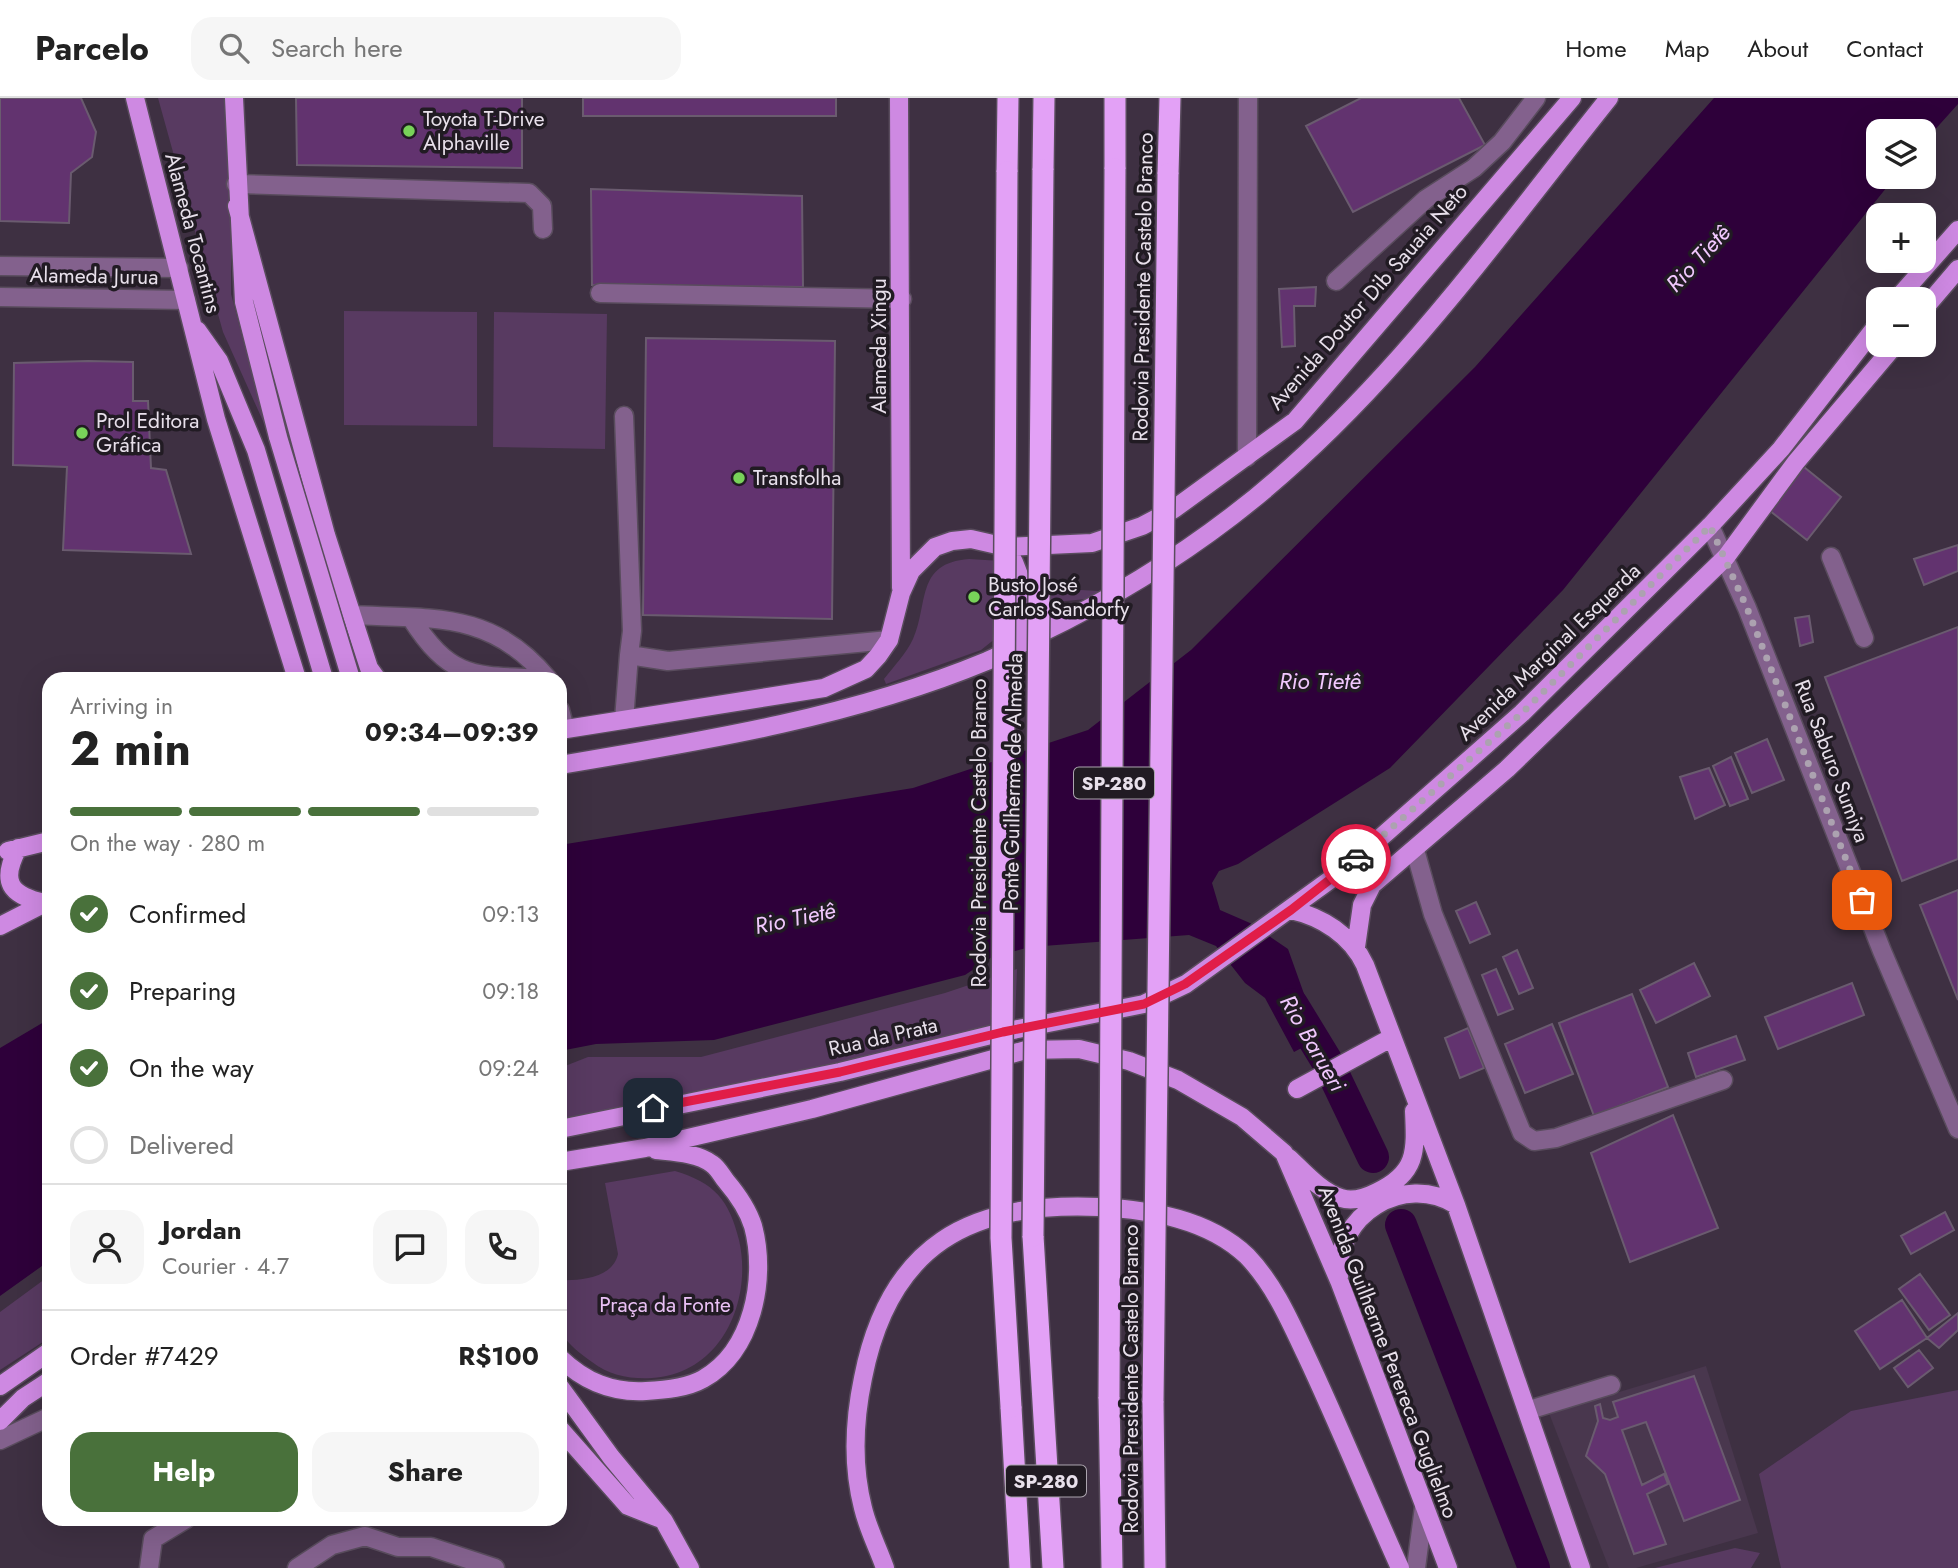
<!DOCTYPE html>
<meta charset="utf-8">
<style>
body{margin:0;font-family:Jost,sans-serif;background:#f6f6f6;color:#222;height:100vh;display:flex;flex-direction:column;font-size:26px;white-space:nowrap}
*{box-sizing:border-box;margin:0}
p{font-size:23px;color:#767676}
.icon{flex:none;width:38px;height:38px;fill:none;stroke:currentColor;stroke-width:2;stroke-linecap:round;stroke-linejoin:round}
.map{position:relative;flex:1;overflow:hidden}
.side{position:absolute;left:42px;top:574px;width:525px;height:854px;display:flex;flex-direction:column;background:#fff;border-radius:21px;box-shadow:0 7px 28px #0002}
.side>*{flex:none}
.buttons{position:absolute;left:1866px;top:21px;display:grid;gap:14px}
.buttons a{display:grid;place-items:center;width:70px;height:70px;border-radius:14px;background:#fff;box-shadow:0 7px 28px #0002;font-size:35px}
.pin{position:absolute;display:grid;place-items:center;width:60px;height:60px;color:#fff;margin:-30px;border-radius:14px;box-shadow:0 4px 10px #0006}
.courier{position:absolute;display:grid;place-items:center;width:70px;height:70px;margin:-35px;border:5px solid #e11d48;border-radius:50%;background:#fff;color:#222;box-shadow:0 2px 9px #0007}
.overview em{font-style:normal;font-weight:700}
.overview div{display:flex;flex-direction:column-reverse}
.overview{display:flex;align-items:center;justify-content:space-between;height:119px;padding:0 28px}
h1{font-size:46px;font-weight:700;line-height:52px}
.bar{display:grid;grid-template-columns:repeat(4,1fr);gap:10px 7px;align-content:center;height:84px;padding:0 28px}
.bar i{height:9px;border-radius:5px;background:#e0e0e0}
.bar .current{background:#49713b}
.bar p{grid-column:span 4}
.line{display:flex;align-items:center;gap:18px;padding:0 28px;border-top:2px solid #e0e0e0}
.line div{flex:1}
.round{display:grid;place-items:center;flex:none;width:74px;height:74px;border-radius:21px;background:#f6f6f6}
ol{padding:0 28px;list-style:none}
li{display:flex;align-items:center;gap:21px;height:77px}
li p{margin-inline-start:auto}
li .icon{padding:7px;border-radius:50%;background:#49713b;color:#fff;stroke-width:4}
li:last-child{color:#767676}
li i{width:38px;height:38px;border:4px solid #e0e0e0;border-radius:50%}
.cta{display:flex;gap:14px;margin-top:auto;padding:14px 28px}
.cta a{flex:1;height:80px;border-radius:21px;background:#49713b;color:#fff;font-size:28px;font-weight:700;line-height:80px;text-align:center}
.cta a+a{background:#f6f6f6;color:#222}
header{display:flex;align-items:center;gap:42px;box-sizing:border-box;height:98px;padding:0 35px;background:#fff;border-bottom:2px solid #e0e0e0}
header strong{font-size:33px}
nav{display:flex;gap:38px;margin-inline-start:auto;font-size:24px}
.search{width:490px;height:63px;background:#f6f6f6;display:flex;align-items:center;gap:18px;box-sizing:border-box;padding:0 24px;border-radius:21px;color:#767676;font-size:26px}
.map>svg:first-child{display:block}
</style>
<header>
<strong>Parcelo</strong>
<div class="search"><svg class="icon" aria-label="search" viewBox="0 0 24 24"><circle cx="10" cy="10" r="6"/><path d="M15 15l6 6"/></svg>Search here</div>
<nav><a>Home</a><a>Map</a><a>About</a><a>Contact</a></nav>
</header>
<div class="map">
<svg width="1958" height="1470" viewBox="0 0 1958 1470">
<rect width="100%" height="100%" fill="#3e3042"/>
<path fill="#49374e" d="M1706 1268 1758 1435 1636 1470H1609L1549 1315Z"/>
<path fill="#583a61" d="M158 0H224L231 140V196L267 332 223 234Z
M344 213 477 214V328L344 327Z
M494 214 607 216 605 351 493 349Z
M969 461 1017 464 1014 488 1098 493 1097 500 1055 504 1012 516 996 540 981 552 886 586 884 581C894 568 906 556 913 541 929 506 915 465 969 461Z
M1017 871 1015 923 560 1031V970L588 959H701L945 895Z
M675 1073C715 1085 729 1102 739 1142 753 1203 721 1276 652 1280 630 1281 610 1278 592 1264 581 1256 568 1247 562 1235 555 1223 560 1196 560 1182 580 1183 613 1180 618 1156L605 1085Z
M49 1178V1240L0 1272V1214Z
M1958 1292V1470H1781L1759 1376 1851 1313Z
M1735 1450 1760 1455 1751 1470H1655Z"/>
<path fill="#2e003a" d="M1714 0H1958V6L1923 45V33H1878V79H1895L1563 492 1390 670 1238 766 1219 773 1212 785 1220 812 1250 825 1288 851 1308 907 1328 936 1294 954 1265 900 1245 885 1216 848 1189 837 1030 849 992 859 965 877 714 942 596 946 560 953V747L913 690 1088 632 1191 552 1475 269Z
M49 921V1163L0 1198V950Z"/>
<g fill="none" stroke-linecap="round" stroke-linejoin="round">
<path stroke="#2e003a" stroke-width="32" d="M1292 906 1328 965 1373 1059
M1401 1127 1534 1470"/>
</g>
<path fill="#62336f" stroke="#6a5b6f" stroke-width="2" d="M0 0H81L96 34 92 59 71 75 69 125 0 123Z
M296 0H522V70L297 67Z
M583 0H836V18H583Z
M1361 0H1459L1485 47 1353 114 1306 28Z
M591 91 802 98 803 189 592 187Z
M1316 189 1315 208H1294L1295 248 1282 249 1279 191Z
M646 240 835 243 832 521 643 517Z
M88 263 133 264V303H148L151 370 166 372 191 456 63 452 67 369 13 367 14 265Z
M1799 365 1841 399 1807 442 1765 409Z
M1958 447V473L1924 487 1914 461Z
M1809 518 1813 544 1800 548 1795 520Z
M1958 529V761L1902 783 1825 579Z
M1767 641 1784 682 1752 695 1735 655Z
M1731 659 1748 701 1730 708 1713 668Z
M1709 670 1725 707 1695 721 1680 679Z
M1958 792V902L1920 807Z
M1476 804 1490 836 1470 845 1456 813Z
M1517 852 1533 890 1519 896 1503 859Z
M1694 865 1710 898 1656 925 1640 892Z
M1496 871 1513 911 1498 917 1482 877Z
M1852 885 1864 917 1778 951 1765 919Z
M1632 896 1668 989 1594 1018 1559 925Z
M1552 926 1573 976 1525 995 1505 946Z
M1468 930 1484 970 1460 980 1445 940Z
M1736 938 1745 962 1696 979 1688 955Z
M1673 1017 1718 1130 1630 1164 1591 1055Z
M1945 1114 1954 1132 1911 1156 1901 1138Z
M1920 1176 1950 1217 1929 1232 1899 1191Z
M1902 1202 1927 1240 1880 1271 1855 1233Z
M1958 1215V1232L1939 1250 1927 1240Z
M1919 1252 1933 1270 1908 1289 1894 1270Z
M1694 1278 1740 1402 1684 1423 1646 1324 1622 1332 1642 1387 1664 1376 1668 1386 1647 1396 1666 1446 1634 1456 1605 1376 1586 1358 1598 1323 1595 1308 1600 1306 1603 1320 1610 1322 1618 1319 1613 1304Z"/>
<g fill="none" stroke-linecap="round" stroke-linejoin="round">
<g stroke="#594c5d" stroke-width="21">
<path id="minor" d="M236 86 529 95 542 108 543 131
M0 168 179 170
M1336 183 1426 101 1474 70 1502 44 1536 0
M600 195 902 201
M0 199 186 202
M624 318 632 533 629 557 668 563 889 542
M1247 359 1248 0
M1710 428 1747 510 1882 853 1958 1031
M1831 459 1864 540
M350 517C430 521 492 512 548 581
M411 520C453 585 476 577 548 581
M560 612 565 631
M624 622 629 557
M1415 752 1433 816 1522 1035 1534 1043 1556 1040 1723 982
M1529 1312 1611 1287
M0 1342 49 1319
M149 1470 153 1441 186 1421
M297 1470 332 1447 365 1438 398 1449H431L495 1470
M1416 1470 1424 1409"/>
</g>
<g stroke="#594c5d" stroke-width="21">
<path id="major" d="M135 0 216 321 297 581
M234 0 244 204 278 339
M899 0 901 490
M237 108 326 437 369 570 377 581
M1897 201 1958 132
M1923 212 1958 171
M197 232 219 263 256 352 324 581
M1006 449C1028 486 1026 507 1015 548
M560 632 824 590 866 571 878 558 889 542 901 495 911 473 935 449 952 443 971 441 1006 449 1092 445 1142 428 1174 411 1295 323 1572 0
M560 667C704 643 852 619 987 563 1005 555 1022 545 1039 536 1107 503 1172 464 1232 418 1381 304 1493 145 1609 0
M18 750C0 784 10 797 44 805
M8 753 49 743
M1291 812C1322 819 1351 837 1365 867L1456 1107 1581 1470
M0 828 47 804
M1356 849 1362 807 1372 787 1507 671 1726 459 1796 364 1895 247
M1297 991 1391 940
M560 1031 840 974 1003 934 1144 906 1186 886 1345 771 1522 615 1710 428 1781 351 1878 226
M1289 1060C1304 1074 1320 1093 1341 1100 1352 1104 1367 1099 1377 1094 1417 1075 1416 1054 1414 1013
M560 1064 645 1050 812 1011 1026 952 1079 951 1129 963 1178 982 1242 1019 1284 1055 1340 1185 1448 1470
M1339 1179C1334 1117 1404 1074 1456 1107
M560 1260C585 1284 612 1295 646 1293 665 1292 687 1290 703 1281 753 1253 767 1180 753 1128 748 1112 737 1096 726 1083 722 1078 718 1070 712 1066 698 1055 673 1054 656 1052
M0 1288 49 1254
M560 1289 611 1359 664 1423 690 1470
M0 1323 23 1300 49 1283
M560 1331 628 1408 661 1421
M885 1470C878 1450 868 1431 863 1410 852 1367 854 1323 863 1280 889 1147 970 1103 1099 1109 1151 1112 1208 1121 1247 1158 1274 1186 1290 1223 1306 1257 1339 1327 1368 1399 1400 1470"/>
</g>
<g stroke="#594c5d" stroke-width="24">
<path id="highway" d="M1115 0V71
M1043 72 1044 0
M1007 74 1008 0
M1168 76 1170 0
M1033 1138 1053 1470
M1109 1299 1112 1470
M1153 1303 1155 1470
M1011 1309 1020 1470"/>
</g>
<use href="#minor" stroke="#83618d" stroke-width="18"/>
<use href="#major" stroke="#ce89e2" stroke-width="18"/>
<use href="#highway" stroke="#e3a1f6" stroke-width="21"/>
<g stroke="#594c5d" stroke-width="21" stroke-linecap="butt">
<path id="major-bridge" d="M278 339 351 581"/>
</g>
<g stroke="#594c5d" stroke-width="24" stroke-linecap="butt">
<path id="highway-bridge" d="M1007 74 1001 1140 1011 1309
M1033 1138 1043 72
M1109 1299 1115 71
M1153 1303 1168 76"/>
</g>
<use href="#major-bridge" stroke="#ce89e2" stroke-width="18"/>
<use href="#highway-bridge" stroke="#e3a1f6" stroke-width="21"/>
</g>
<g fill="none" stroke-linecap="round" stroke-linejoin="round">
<path stroke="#aca2b0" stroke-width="7" stroke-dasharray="0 12.6" d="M1356 761 1522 615 1710 428 1747 510 1862 802"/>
<path stroke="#e11d48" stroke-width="9" d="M653 1010 840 974 1003 934 1144 906 1185 886 1291 812 1356 761"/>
</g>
<g fill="#78d259" stroke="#211b23" stroke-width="2.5">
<circle cx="409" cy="33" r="7"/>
<circle cx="82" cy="335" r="7"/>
<circle cx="739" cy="380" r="7"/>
<circle cx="974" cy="499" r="7"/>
</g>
<g text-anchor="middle" stroke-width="7" stroke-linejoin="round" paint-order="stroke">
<g fill="#211b23" stroke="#aca5af" stroke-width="2">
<rect x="1074" y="669.5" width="80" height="31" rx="5"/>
<rect x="1006" y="1367.5" width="80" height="31" rx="5"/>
</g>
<g font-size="19" font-weight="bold" fill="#e8e0eb">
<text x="1114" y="692">SP-280</text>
<text x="1046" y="1390">SP-280</text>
</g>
<g font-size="21" fill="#e8e0eb" stroke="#211b23" text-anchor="start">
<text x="423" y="28">Toyota T-Drive<tspan x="423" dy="24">Alphaville</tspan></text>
<text x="96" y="330">Prol Editora<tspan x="96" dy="24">Gráfica</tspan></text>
<text x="753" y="387">Transfolha</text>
<text x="988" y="494">Busto José<tspan x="988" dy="24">Carlos Sandorfy</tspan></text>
</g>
<g font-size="21" fill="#e8e0eb" stroke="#211b23">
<text transform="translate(193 135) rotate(75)" y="7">Alameda Tocantins</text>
<text transform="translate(94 178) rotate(1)" y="7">Alameda Jurua</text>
<text transform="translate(1143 189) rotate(-89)" y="7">Rodovia Presidente Castelo Branco</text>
<text transform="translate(1368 199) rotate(-49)" y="7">Avenida Doutor Dib Sauaia Neto</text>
<text transform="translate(879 248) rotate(-90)" y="7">Alameda Xingu</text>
<text transform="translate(1549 554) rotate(-44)" y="7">Avenida Marginal Esquerda</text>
<text transform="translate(1832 663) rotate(69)" y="7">Rua Saburo Sumiya</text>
<text transform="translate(1013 684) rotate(-89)" y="7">Ponte Guilherme de Almeida</text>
<text transform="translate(979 735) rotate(-90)" y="7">Rodovia Presidente Castelo Branco</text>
<text transform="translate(883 939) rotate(-13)" y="7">Rua da Prata</text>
<text transform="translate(1388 1254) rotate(69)" y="7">Avenida Guilherme Perereca Guglielmo</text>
<text transform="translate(1131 1281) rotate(-90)" y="7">Rodovia Presidente Castelo Branco</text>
</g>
<g font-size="21" fill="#eac1f6" stroke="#211b23">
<text x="665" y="1214">Praça da Fonte</text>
</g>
<g font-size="23" font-style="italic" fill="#f1c8fe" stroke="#211b23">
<text transform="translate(1698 160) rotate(-47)" y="8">Rio Tietê</text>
<text x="1320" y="591">Rio Tietê</text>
<text transform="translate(795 820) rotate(-12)" y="8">Rio Tietê</text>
<text transform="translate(1313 945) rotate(60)" y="8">Rio Barueri</text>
</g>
</g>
</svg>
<div class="buttons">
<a><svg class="icon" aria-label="layers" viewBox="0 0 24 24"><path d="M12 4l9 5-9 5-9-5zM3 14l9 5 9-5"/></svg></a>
<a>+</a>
<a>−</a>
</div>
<div class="pin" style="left:1862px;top:802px;background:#ea580c"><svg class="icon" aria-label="bag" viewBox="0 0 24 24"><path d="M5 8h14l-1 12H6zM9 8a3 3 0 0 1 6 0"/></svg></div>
<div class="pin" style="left:653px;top:1010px;background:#1f2937"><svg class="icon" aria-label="home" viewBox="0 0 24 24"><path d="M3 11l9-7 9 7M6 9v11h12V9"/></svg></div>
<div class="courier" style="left:1356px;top:761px"><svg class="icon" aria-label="car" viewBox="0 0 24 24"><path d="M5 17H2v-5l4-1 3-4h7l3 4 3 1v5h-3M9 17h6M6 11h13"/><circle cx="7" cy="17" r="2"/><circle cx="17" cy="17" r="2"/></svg></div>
<section class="side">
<div class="overview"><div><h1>2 min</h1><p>Arriving in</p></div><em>09:34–09:39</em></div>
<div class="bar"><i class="current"></i><i class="current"></i><i class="current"></i><i></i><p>On the way · 280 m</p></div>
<ol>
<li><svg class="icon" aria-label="check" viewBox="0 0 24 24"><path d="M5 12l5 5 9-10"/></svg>Confirmed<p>09:13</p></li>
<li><svg class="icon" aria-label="check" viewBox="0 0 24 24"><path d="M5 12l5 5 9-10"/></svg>Preparing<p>09:18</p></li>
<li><svg class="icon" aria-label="check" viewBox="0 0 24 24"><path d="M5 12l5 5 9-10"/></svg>On the way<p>09:24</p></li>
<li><i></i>Delivered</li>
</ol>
<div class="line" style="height:126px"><a class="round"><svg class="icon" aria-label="person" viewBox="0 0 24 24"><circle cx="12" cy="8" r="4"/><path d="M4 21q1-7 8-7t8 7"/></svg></a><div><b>Jordan</b><p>Courier · 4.7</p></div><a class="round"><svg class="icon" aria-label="chat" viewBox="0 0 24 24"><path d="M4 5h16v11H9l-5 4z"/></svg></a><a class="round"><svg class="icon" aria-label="phone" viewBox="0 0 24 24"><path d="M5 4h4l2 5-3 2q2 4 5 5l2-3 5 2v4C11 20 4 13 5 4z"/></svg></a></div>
<div class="line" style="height:91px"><div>Order #7429</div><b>R$100</b></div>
<div class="cta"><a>Help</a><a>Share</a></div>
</section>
</div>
